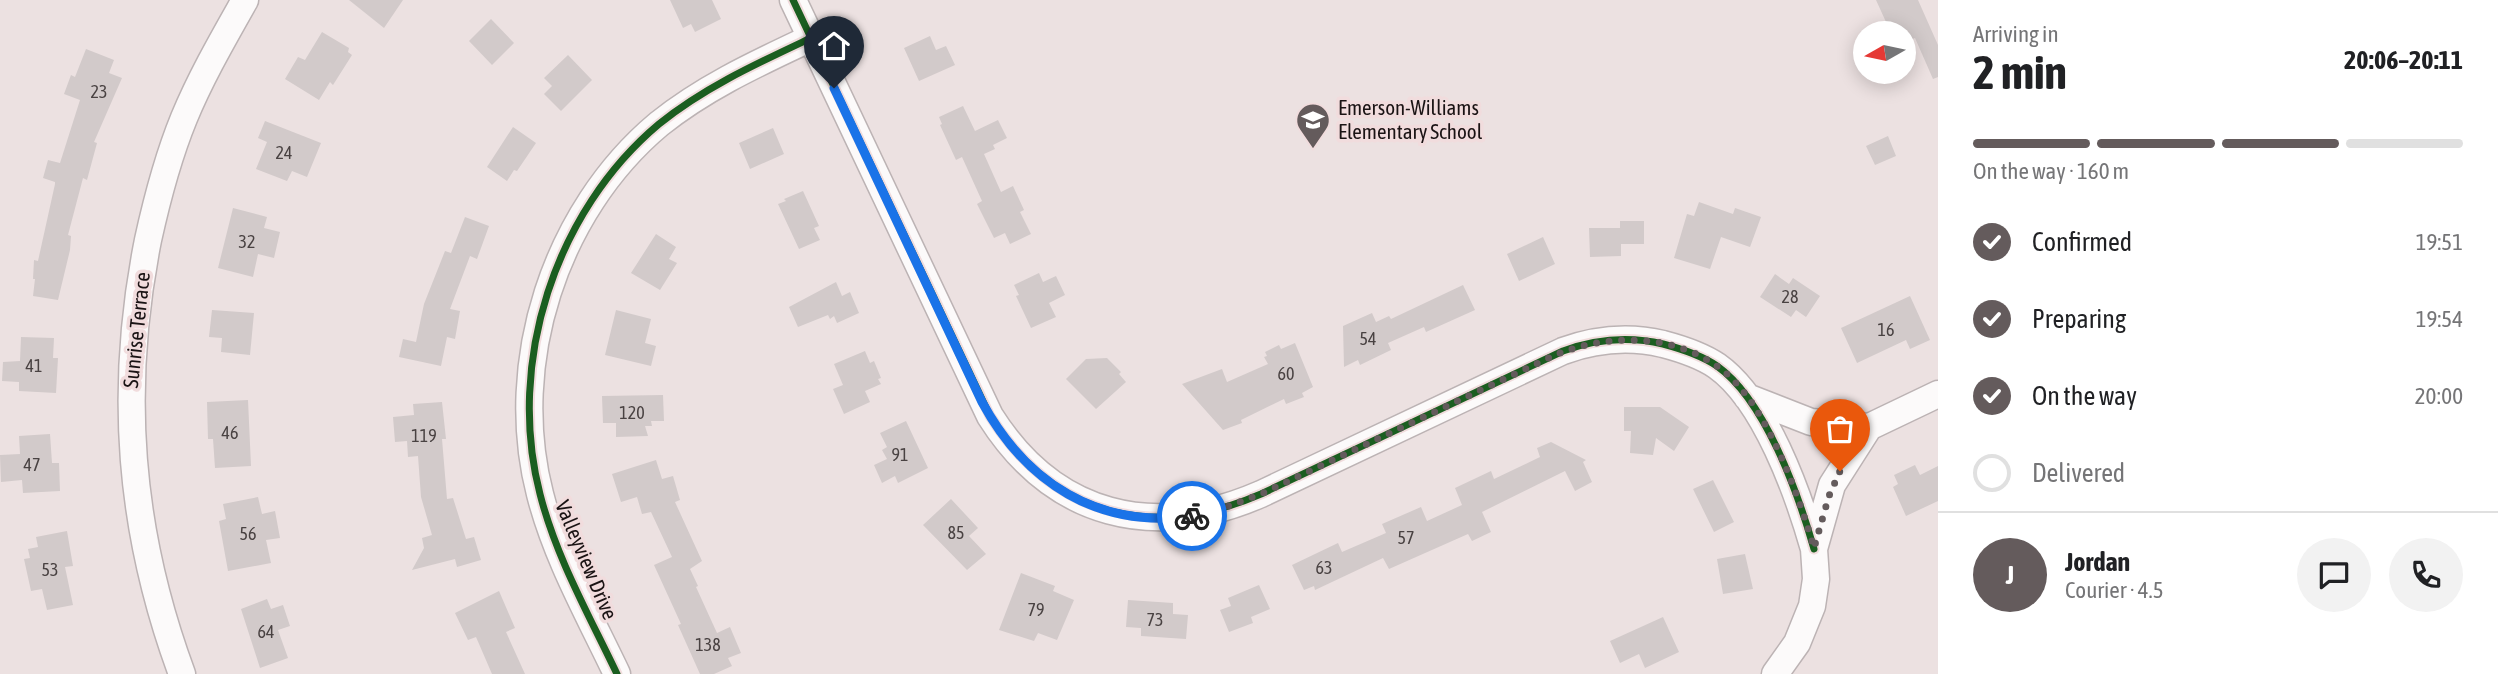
<!DOCTYPE html>
<meta charset="utf-8">
<style>
body{margin:0;font-family:"Asap Condensed",sans-serif;background:#f2f2f2;color:#202124;height:100vh;display:flex;flex-direction:column;font-size:26px;white-space:nowrap}
*{box-sizing:border-box;margin:0}
p{font-size:23px;color:#757577}
.icon{flex:none;width:38px;height:38px;fill:none;stroke:currentColor;stroke-width:2;stroke-linecap:round;stroke-linejoin:round}
.map{position:relative;flex:1;overflow:hidden}
.side{display:flex;flex-direction:column;background:#fff;width:560px}
.side>*{flex:none}
.needle{width:46px;rotate:261deg}
.fabs{position:absolute;left:1853px;top:21px;display:grid;gap:14px}
.fabs a{display:grid;place-items:center;width:63px;height:63px;border-radius:50%;background:#fff;box-shadow:0 4px 18px #0003;font-size:35px}
.pin{position:absolute;display:grid;place-items:center;width:60px;height:60px;color:#fff;margin:-72px -30px;border-radius:50% 50% 50% 0;rotate:-45deg;box-shadow:0 0 7px #0007}
.pin .icon{rotate:45deg}
.courier{position:absolute;display:grid;place-items:center;width:70px;height:70px;margin:-35px;border:5px solid #1a73e8;border-radius:50%;background:#fff;color:#222;box-shadow:0 2px 9px #0007}
.summary em{font-style:normal;font-weight:700}
.summary div{display:flex;flex-direction:column-reverse}
.summary{display:flex;align-items:center;justify-content:space-between;height:119px;padding:0 35px}
h1{font-size:46px;font-weight:700;line-height:52px}
.bar{display:grid;grid-template-columns:repeat(4,1fr);gap:10px 7px;align-content:center;height:84px;padding:0 35px}
.bar i{height:9px;border-radius:5px;background:#e0e0e0}
.bar .on{background:#645b5c}
.bar p{grid-column:span 4}
.line{display:flex;align-items:center;gap:18px;padding:0 35px;border-top:2px solid #e0e0e0}
.line div{flex:1}
.round{display:grid;place-items:center;flex:none;width:74px;height:74px;border-radius:37px;background:#f2f2f2}
ol{padding:0 35px;list-style:none}
li{display:flex;align-items:center;gap:21px;height:77px}
li p{margin-inline-start:auto}
li .icon{padding:7px;border-radius:50%;background:#645b5c;color:#fff;stroke-width:4}
li:last-child{color:#757577}
li i{width:38px;height:38px;border:4px solid #e0e0e0;border-radius:50%}
main{display:flex;flex:1;min-height:0}
.map>svg:first-child{display:block}
</style>
<main>
<div class="map">
<svg width="1938" height="674" viewBox="0 0 1938 674">
<rect width="100%" height="100%" fill="#ece1e1"/>
<path fill="#d2caca" d="M349 0H403L384 28Z
M670 0H712L721 19 695 32 691 24 683 28Z
M1876 0H1918L1938 45V77L1933 79 1915 38 1905 42 1904 33H1891Z
M491 19 514 43 492 65 469 41Z
M322 32 349 48 348 52 352 55 333 85 330 82 319 100 285 79 298 57 305 60Z
M930 36 936 50 946 46 955 65 919 81 904 48Z
M86 49 114 60 109 73 122 78 94 142 97 143 87 180 83 178 68 235 71 236 70 250 58 300 33 296 35 279H33L34 260 38 261 55 184V182L43 178 48 160 60 163 80 100 64 94 71 75 75 77Z
M568 55 592 80 561 111 544 94 552 86 544 78Z
M963 106 975 131 998 120 1007 138 993 145 995 149 984 154 1001 192 1013 186 1024 210 1020 212 1031 234 1010 244 1005 233 994 238 977 204 982 201 962 157 956 160 940 125 942 124 939 117Z
M265 121 321 143 307 177 292 171 287 181 256 169 267 142 258 138Z
M513 127 536 143 517 171 514 170 507 181 487 167Z
M773 128 784 154 750 169 739 143Z
M1888 136 1896 156 1875 165 1866 146Z
M803 191 819 226 814 228 820 240 799 249 778 204 786 201 784 199Z
M1699 202 1733 214 1735 208 1761 217 1750 247 1721 237 1710 269 1674 258 1687 214 1694 216Z
M233 208 267 217 264 228 280 232 274 258 258 254 253 277 218 268Z
M465 217 489 226 477 259 470 256 450 309 460 311 455 339 447 337 441 366 399 357 403 339 416 342 424 304 445 251 451 253Z
M1620 221H1644V244H1621V256L1590 257 1589 228H1620Z
M656 234 676 247 669 259 677 263 660 290 631 273Z
M1543 237 1555 264 1519 281 1507 254Z
M1039 273 1043 282 1056 276 1065 295 1049 303 1056 317 1031 328 1016 296 1019 295 1014 285Z
M1775 274 1789 284 1793 278 1820 296 1806 317 1796 310 1791 317 1760 297Z
M836 282 842 296 850 292 859 313 837 323 834 316 830 319 828 315 798 327 789 307Z
M1463 285 1475 310 1426 332 1424 327 1388 343 1391 350 1360 365 1358 360 1344 367 1343 326 1372 313 1376 322 1389 316 1391 319Z
M1910 296 1930 340 1910 349 1906 340 1857 363 1841 328Z
M212 310 254 313 250 355 221 352 222 338 209 337Z
M616 310 651 319 645 343 656 346 651 366 605 355Z
M21 337 54 338 53 358H58L56 393 19 391V382L2 381 3 362 20 361Z
M1295 343 1313 387 1302 393 1304 397 1286 404 1284 399 1241 420 1242 423 1223 430 1182 384 1222 369 1227 382 1268 364 1264 357 1267 356 1265 352 1279 345 1281 349Z
M865 351 870 363 874 361 881 378 878 379 881 384 865 391 870 402 844 414 833 389 843 385 834 364Z
M1107 358 1121 372 1119 374 1126 382 1096 409 1066 379 1086 359Z
M663 395 664 421H651L652 426H645L648 436 616 437V423H603L602 396Z
M248 400 251 466 215 468 213 439H208L207 402Z
M442 402 446 439H442L447 499 453 498 466 539 474 537 481 560 457 567 455 559 412 570 424 548 422 538 432 535 421 497 418 456 408 457 407 441 395 442 393 417 414 415 413 404Z
M1624 407H1660L1689 427 1674 451 1656 438 1653 455 1630 453 1631 431H1624Z
M906 421 928 468 898 483 895 476 882 483 874 465 887 459 882 450 887 447 880 433Z
M50 434 52 463H59L60 491 23 493 22 480 1 482 0 455 20 454 19 436Z
M1551 442 1586 460 1583 462 1592 482 1575 491 1565 471 1482 512 1491 532 1472 541 1468 534 1389 569 1383 558 1315 590 1314 586 1304 590 1292 565 1338 543 1342 552 1386 533 1382 524 1421 507 1427 521 1462 505 1455 488 1491 471 1494 479 1540 457 1537 448Z
M656 460 662 479 673 476 680 500 675 502 702 561 690 569 698 586 696 587 717 633 730 627 741 653 728 658 732 666 714 674H700L678 625 681 624 654 565 672 557 651 512 642 514 637 497 621 502 612 474Z
M1915 465 1920 475 1938 466V501L1906 516 1893 487 1898 484 1894 475Z
M1713 480 1734 522 1714 532 1693 489Z
M258 497 262 514 275 511 280 538 266 540 271 563 228 571 219 521 226 519 223 504Z
M951 499 978 528 969 536 986 554 967 570 923 525Z
M67 531 73 566 65 567 73 605 47 610 42 589 31 591 24 559 30 558 28 549 38 547 36 537Z
M1745 554 1753 589 1723 594 1717 559Z
M1021 573 1055 586 1053 591 1074 600 1057 640 1038 633 1034 641 999 630Z
M1259 585 1270 609 1251 617 1253 623 1229 632 1220 610 1231 606 1228 598Z
M499 591 515 628 506 632 525 674H492L476 637 468 640 455 613Z
M267 599 271 609 283 605 290 626 278 630 288 658 260 668 241 609Z
M1128 600 1173 603V614L1188 615 1186 639 1141 636V628L1126 627Z
M1663 617 1679 652 1645 668 1639 654 1620 663 1610 641Z"/>
<g fill="none" stroke-linecap="round" stroke-linejoin="round">
<g stroke="#bcb3b4" stroke-width="29">
<path id="street" d="M793 0 990 416C1054 517 1153 541 1261 494L1563 351C1596 339 1629 336 1663 344 1682 349 1701 355 1717 366 1765 400 1798 493 1814 549
M1747 397 1811 422 1869 427 1938 394
M182 674C129 531 118 390 148 240 157 199 168 157 184 118 201 77 223 39 245 0
M617 674C589 615 556 557 540 494 506 363 555 211 659 124 705 87 758 63 811 38
M1775 674 1797 643 1812 606 1816 579 1814 549 1832 485 1869 427"/>
</g>
<use href="#street" stroke="#fcfafa" stroke-width="26"/>
<g stroke="#f1dcdd" stroke-width="11">
<path id="cycleway" d="M793 0 990 416C1054 517 1153 541 1261 494L1563 351C1596 339 1629 336 1663 344 1682 349 1701 355 1717 366 1765 400 1798 493 1814 549
M617 674C589 615 556 557 540 494 506 363 555 211 659 124 705 87 758 63 811 38"/>
</g>
<use href="#cycleway" stroke="#1b5e20" stroke-width="7"/>
</g>
<g fill="none" stroke-linecap="round" stroke-linejoin="round">
<path stroke="#645b5c" stroke-width="7" stroke-dasharray="0 12.6" d="M1192 516 1226 507 1261 494 1555 355C1611 332 1684 333 1730 377 1770 414 1799 497 1814 548L1829 496 1840 471"/>
<path stroke="#1a73e8" stroke-width="9" d="M834 88 982 402C1026 483 1098 529 1192 516"/>
</g>
<defs>
<g id="school-pin" transform="scale(1.75)"><path d="M0 17L-7.5 6A9.5 9.5 0 1 1 7.5 6Z" fill="#645b5c" stroke="#f1dcdd"/><path d="M0-5L7-2L0 1L-7-2ZM-4 1L0 2.5L4 1V4Q0 6-4 4Z" fill="#fff"/></g>
</defs>
<g fill-rule="evenodd">
<use href="#school-pin" x="1313" y="120"/>
</g>
<g text-anchor="middle" stroke-width="7" stroke-linejoin="round" paint-order="stroke">
<g font-size="18" fill="#494242">
<text x="99" y="98">23</text>
<text x="284" y="159">24</text>
<text x="247" y="248">32</text>
<text x="1790" y="303">28</text>
<text x="1886" y="336">16</text>
<text x="1368" y="345">54</text>
<text x="34" y="372">41</text>
<text x="1286" y="380">60</text>
<text x="632" y="419">120</text>
<text x="230" y="439">46</text>
<text x="424" y="442">119</text>
<text x="900" y="461">91</text>
<text x="32" y="471">47</text>
<text x="956" y="539">85</text>
<text x="248" y="540">56</text>
<text x="1406" y="544">57</text>
<text x="1324" y="574">63</text>
<text x="50" y="576">53</text>
<text x="1036" y="616">79</text>
<text x="1155" y="626">73</text>
<text x="266" y="638">64</text>
<text x="708" y="651">138</text>
</g>
<g font-size="21" fill="#1a1314" stroke="#f1dcdd" text-anchor="start">
<text x="1338" y="115">Emerson-Williams<tspan x="1338" dy="24">Elementary School</tspan></text>
</g>
<g font-size="21" fill="#1a1314" stroke="#f1dcdd">
<text transform="translate(137 330) rotate(-84)" y="7">Sunrise Terrace</text>
<text transform="translate(586 560) rotate(67)" y="7">Valleyview Drive</text>
</g>
</g>
</svg>
<div class="fabs">
<a><svg class="needle" viewBox="-14 -14 28 28"><path d="M0-13l5 13h-10z" fill="#e53935"/><path d="M0 13l5-13h-10z" fill="#757577"/></svg></a>
</div>
<div class="pin" style="left:1840px;top:471px;background:#ea580c"><svg class="icon" aria-label="bag" viewBox="0 0 24 24"><path d="M5 8h14l-1 12H6zM9 8a3 3 0 0 1 6 0"/></svg></div>
<div class="pin" style="left:834px;top:88px;background:#1f2937"><svg class="icon" aria-label="home" viewBox="0 0 24 24"><path d="M3 11l9-7 9 7M6 9v11h12V9"/></svg></div>
<div class="courier" style="left:1192px;top:516px"><svg class="icon" aria-label="bike" viewBox="0 0 24 24"><circle cx="6" cy="16" r="4"/><circle cx="18" cy="16" r="4"/><path d="M6 16l4-8h5l3 8M10 8l3 8H6M13 5h3"/></svg></div>
</div>
<section class="side">
<div class="summary"><div><h1>2 min</h1><p>Arriving in</p></div><em>20:06–20:11</em></div>
<div class="bar"><i class="on"></i><i class="on"></i><i class="on"></i><i></i><p>On the way · 160 m</p></div>
<ol>
<li><svg class="icon" aria-label="check" viewBox="0 0 24 24"><path d="M5 12l5 5 9-10"/></svg>Confirmed<p>19:51</p></li>
<li><svg class="icon" aria-label="check" viewBox="0 0 24 24"><path d="M5 12l5 5 9-10"/></svg>Preparing<p>19:54</p></li>
<li><svg class="icon" aria-label="check" viewBox="0 0 24 24"><path d="M5 12l5 5 9-10"/></svg>On the way<p>20:00</p></li>
<li><i></i>Delivered</li>
</ol>
<div class="line" style="height:126px"><b class="round" style="background:#645b5c;color:#fff">J</b><div><b>Jordan</b><p>Courier · 4.5</p></div><a class="round"><svg class="icon" aria-label="chat" viewBox="0 0 24 24"><path d="M4 5h16v11H9l-5 4z"/></svg></a><a class="round"><svg class="icon" aria-label="phone" viewBox="0 0 24 24"><path d="M5 4h4l2 5-3 2q2 4 5 5l2-3 5 2v4C11 20 4 13 5 4z"/></svg></a></div>
</section>
</main>
